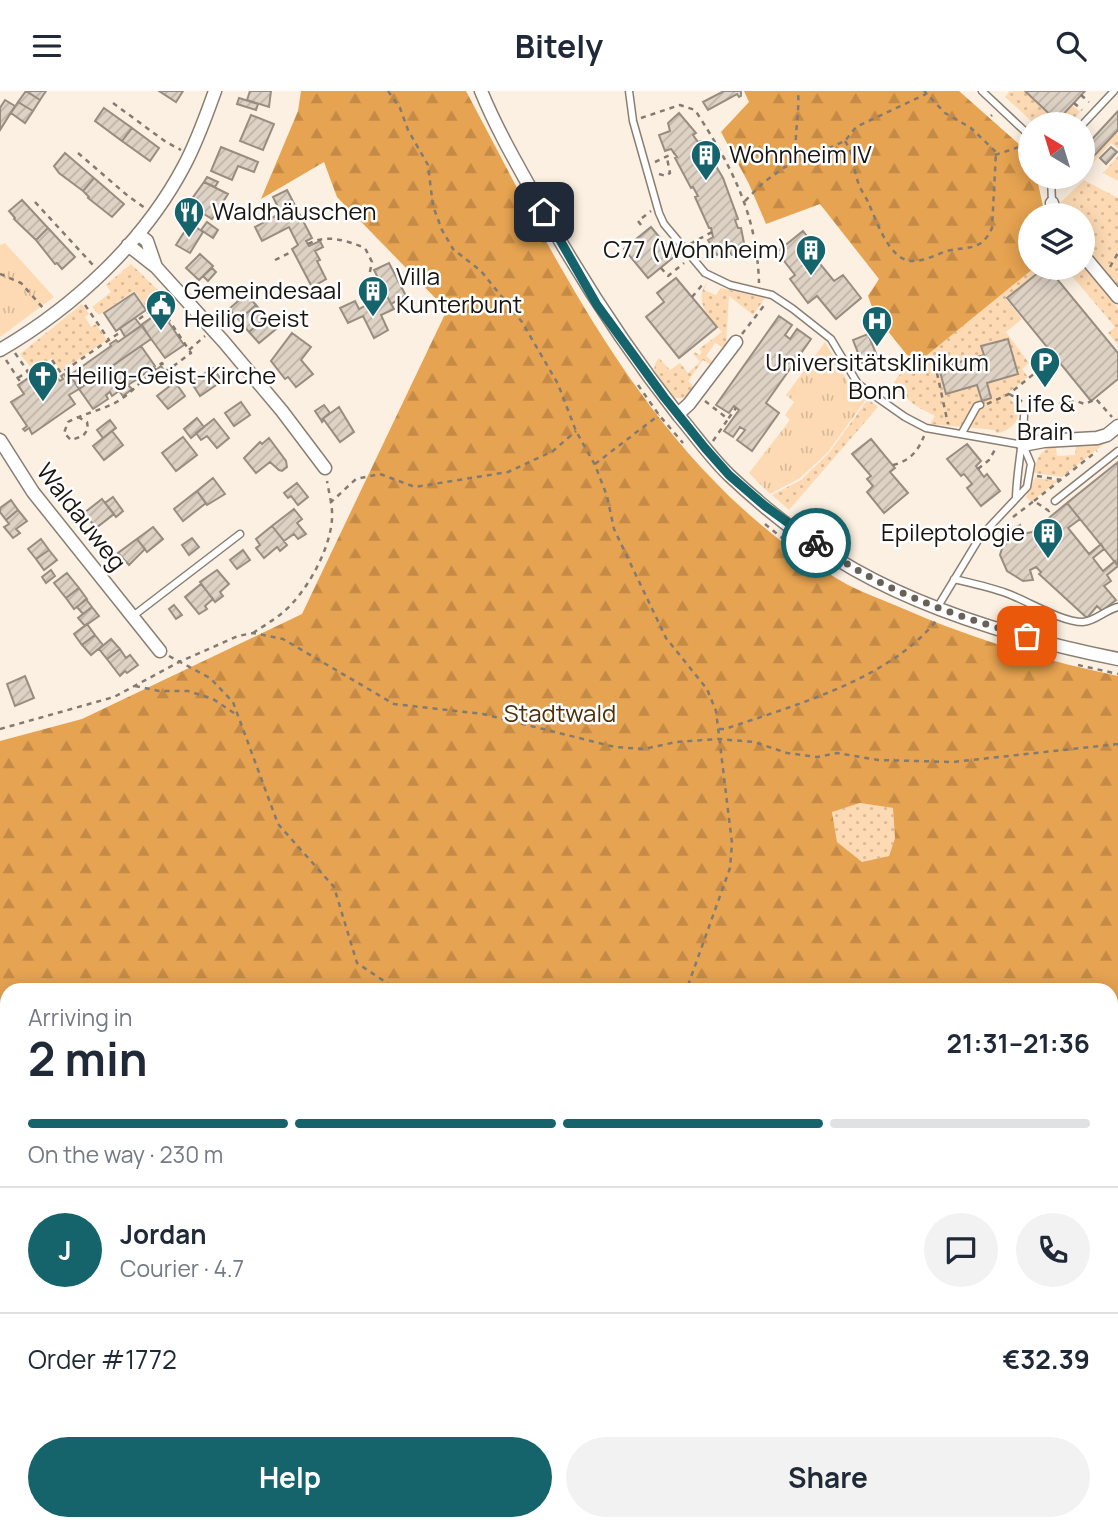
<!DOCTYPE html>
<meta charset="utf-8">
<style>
body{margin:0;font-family:Manrope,sans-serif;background:#f2f2f3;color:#1f2937;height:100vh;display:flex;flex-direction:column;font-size:26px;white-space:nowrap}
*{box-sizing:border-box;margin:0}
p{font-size:23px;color:#747a83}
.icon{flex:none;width:38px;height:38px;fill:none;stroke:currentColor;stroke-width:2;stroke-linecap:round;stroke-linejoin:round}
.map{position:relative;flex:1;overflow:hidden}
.panel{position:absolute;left:0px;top:892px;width:1118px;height:548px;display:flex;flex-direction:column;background:#fff;border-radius:21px 21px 0 0;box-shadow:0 4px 18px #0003}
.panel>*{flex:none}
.needle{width:46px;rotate:322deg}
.tools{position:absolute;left:1018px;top:21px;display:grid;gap:14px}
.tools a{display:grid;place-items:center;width:77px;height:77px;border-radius:50%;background:#fff;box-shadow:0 4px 18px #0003;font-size:35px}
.pin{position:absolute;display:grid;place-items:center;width:60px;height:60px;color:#fff;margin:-30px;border-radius:14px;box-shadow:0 4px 10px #0006}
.courier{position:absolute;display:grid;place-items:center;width:70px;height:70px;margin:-35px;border:5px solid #16646b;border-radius:50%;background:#fff;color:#222;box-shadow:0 2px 9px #0007}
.head em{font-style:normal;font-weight:700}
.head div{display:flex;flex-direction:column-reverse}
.head{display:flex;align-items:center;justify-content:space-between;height:119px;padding:0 28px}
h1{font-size:46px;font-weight:700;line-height:52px}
.bar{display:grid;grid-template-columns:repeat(4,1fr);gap:10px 7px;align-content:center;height:84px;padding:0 28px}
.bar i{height:9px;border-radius:5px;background:#e0e1e3}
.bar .active{background:#16646b}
.bar p{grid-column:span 4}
.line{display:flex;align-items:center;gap:18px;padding:0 28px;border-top:2px solid #e0e1e3}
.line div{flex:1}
.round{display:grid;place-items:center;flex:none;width:74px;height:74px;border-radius:37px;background:#f2f2f3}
.button{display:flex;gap:14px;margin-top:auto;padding:14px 28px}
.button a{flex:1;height:80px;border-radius:42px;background:#16646b;color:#fff;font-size:28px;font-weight:700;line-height:80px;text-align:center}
.button a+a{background:#f2f2f3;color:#1f2937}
header{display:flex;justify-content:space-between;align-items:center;height:91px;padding:0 28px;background:#fff;font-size:32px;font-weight:700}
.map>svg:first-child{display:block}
</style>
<header><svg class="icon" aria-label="menu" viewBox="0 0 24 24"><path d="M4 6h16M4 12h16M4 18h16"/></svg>Bitely<svg class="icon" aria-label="search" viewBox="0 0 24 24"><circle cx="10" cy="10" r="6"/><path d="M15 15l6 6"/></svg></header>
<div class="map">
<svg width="1118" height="1439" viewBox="0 0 1118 1439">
<defs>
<pattern id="grass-dots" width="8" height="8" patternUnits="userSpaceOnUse" patternTransform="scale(1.75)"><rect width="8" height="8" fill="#fddab3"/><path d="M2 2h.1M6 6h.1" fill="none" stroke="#d8ba99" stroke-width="1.8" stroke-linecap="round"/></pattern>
<pattern id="forest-firs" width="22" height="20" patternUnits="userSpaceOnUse" patternTransform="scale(1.75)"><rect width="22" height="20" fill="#e6a351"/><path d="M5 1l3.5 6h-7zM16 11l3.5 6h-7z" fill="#c58b46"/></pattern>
<pattern id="park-tufts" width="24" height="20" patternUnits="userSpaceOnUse" patternTransform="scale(1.75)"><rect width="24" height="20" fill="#fddab3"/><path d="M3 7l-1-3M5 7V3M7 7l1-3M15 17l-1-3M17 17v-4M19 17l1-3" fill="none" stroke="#d8ba99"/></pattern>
<pattern id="building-hatch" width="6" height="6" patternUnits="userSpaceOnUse" patternTransform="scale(1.75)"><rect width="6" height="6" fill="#ded2c5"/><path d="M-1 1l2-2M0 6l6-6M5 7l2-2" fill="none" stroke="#beb3a8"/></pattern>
</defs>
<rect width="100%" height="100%" fill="#fcf0e2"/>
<path fill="url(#grass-dots)" d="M1010 0H1025L1057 30 1072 14 1080 21 1069 33H1035L1005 6Z
M1118 39V58L1111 52 1091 74 1083 69V61L1091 68Z
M1118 65V90L1103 82Z
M1084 89 1118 107V197L1083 155V124H1064L1060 112Z
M131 173 162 203 147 217 134 200 99 224 92 216 111 201 106 194Z
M1083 175 1118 217V254L1108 242 1115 236 1067 179H1061L1056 184 1049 177H1083Z
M1034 177H1044L1006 208 1022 228 1006 241 1029 272 1022 278 1028 286 1007 303C1010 308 1015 313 1017 318 1022 331 1006 342 996 342L995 339 930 333 935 325 916 315 892 295 898 285 915 274Z
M708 190 704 199 716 204 721 197 765 207 753 224 729 205 726 254 722 256 715 252 706 265 713 271 711 274 703 269 688 290 695 296 686 307H673C664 295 646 281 659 267L670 279 680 272 688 282 700 271 693 263 695 261 699 264 702 261 699 258 722 241C709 226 692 210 708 190Z
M82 213 89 223 85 226 91 236 96 233 107 249 61 280 52 267 33 279 20 263Z
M868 308 878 316 789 419 772 404 801 389 829 362Z
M1104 353 1062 386 1034 382C1036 368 1041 357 1056 355L1057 365 1075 364 1076 355Z
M1035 387 1058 390 1031 411 1026 406Z
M860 712 893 717 895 747 889 765 862 772 837 751 832 721Z"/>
<path fill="url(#forest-firs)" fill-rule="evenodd" d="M301 0H466C564 184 658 388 848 494 864 502 881 508 897 515 967 546 1042 569 1118 585V1439H0V650L82 628 302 523 447 219 337 106 324 71 261 108 298 20ZM860 712 893 717 895 747 889 765 862 771 837 751 832 721ZM7 900H1111V1433H7Z
M744 0H959L1029 62 1031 86 1037 88 1045 124H1031V177H1034L915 274 875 224 868 205 879 188 820 113 766 133 749 93 721 41 749 11Z"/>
<path fill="url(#park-tufts)" d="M5 152 54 206 0 246V154Z
M825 251 851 296 867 307 828 361 800 387 770 403 749 382 790 329 785 324 794 311 786 304Z"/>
<path fill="url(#building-hatch)" stroke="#988d80" stroke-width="2" d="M26 0H46L40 9Z
M26 0 40 9 33 20 18 11Z
M159 0H183L176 11Z
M250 0H271L269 16 247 9Z
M724 0H741V5L739 6 737 3 708 19 703 11Z
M1025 0H1085L1057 30Z
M239 7 258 13 256 19 237 13Z
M5 9 15 15 0 39V17Z
M18 11 33 20 25 32 11 22Z
M104 17 132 37 122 50 95 30Z
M1118 20V39L1091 68 1083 61V58Z
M679 22 696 42 693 44 698 51 701 50 723 87 738 128 735 129 738 137H741L746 162 732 164 727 158 717 164 708 149 713 146 711 137H709L695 106 698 105 693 96 691 97 675 67 677 66 671 58 665 60 659 44 670 40 668 32Z
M251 24 274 33 263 59 240 50Z
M132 37 159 57 150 70 122 50Z
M221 56 258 71 254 81 238 75 232 89 211 80Z
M1111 56 1117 61 1106 73 1100 67Z
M65 62 94 87 83 100 59 82 54 75Z
M207 86 218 91 215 96 204 91Z
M94 87 124 113 112 126 88 107 89 106 83 100Z
M204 91 228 103 212 128 190 114 191 109Z
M287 99 312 147 306 150 309 155 320 150 323 156 315 160 320 169 317 170 326 188 312 196 292 158 298 154 289 136 262 150 255 136 281 122 273 106Z
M22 109 48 137 36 149 14 128 15 127 9 120Z
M207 131 218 139 213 147 201 139Z
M190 132 203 141 190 162 176 154Z
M651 136 675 165 648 187 624 158Z
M48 137 75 166 62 178 57 172 55 173 36 149Z
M803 140 822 164 816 168 834 190 843 184 861 207 836 228 817 205 808 212 790 188 795 184 777 161Z
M200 163 213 175 199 189 186 177Z
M389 172 406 205 391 213 374 179Z
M212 177 216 181 208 190 203 185Z
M1044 177H1048L1118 262V288L1091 310 1007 207Z
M676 187 717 236 679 267 646 226 664 211 657 202Z
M134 202 146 219 116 240 104 222Z
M246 203 256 214 239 229 229 218Z
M386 203 394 218 381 224 388 239 374 247 363 225 348 232 340 217 355 210 359 218Z
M256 214 266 226 249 241 239 229Z
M161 220 184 254 165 267 141 234Z
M779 225 792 234 785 244 790 248 797 238 811 248 766 312 779 322 752 360 737 349 745 339 740 336 733 346 724 340 739 319 734 315 729 322 716 314Z
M266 226 276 238 259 252 249 241Z
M135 227 141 235 125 246 120 237Z
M142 234 151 248 79 298 70 284 111 255 110 253 116 249 118 251Z
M292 242 311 256 301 269 313 283 296 296 288 286 285 288 271 270Z
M868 243 877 265 862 272 853 249Z
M1008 248 1018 283 987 292 991 307 982 310 977 294 946 303 939 277 984 264 981 255Z
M141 255 155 275 140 286 138 282 134 285 136 289 128 294 132 298 123 305 119 300 112 305 110 301 106 304 108 308 93 318 79 298Z
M161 275 167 283 156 291 151 283Z
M213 277 222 290 200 305 191 291Z
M36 282 41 290 54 282 60 290 63 288 61 285 64 283 66 286 70 284 79 298 69 304 75 313 32 343 29 337 25 340 23 338 27 335 11 311 24 303 18 294Z
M175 291 185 305 168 318 157 305Z
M241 311 250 324 234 335 225 322Z
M324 314 330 322 321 329 315 320Z
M339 316 354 341 340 351 324 329 322 331 321 329Z
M197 327 204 336 191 347 184 338Z
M214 328 229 347 217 357 207 345 201 349 196 342Z
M110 329 116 337 103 347 97 339Z
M112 340 123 354 104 369 93 355Z
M183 346 197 364 176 380 162 362Z
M269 347 286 370 287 376 282 380 279 379 270 371 256 382 244 367 260 351 262 353Z
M871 348 895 377 890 381 908 402 884 422 867 401 873 395 867 388 871 385 852 363Z
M967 353 981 370 976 375 984 386 987 383 1000 400 981 415 967 397 972 393 964 383 961 385 947 368Z
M1118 371V475L1067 412Z
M213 387 225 403 207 414 197 400Z
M297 392 308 406 298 414 291 405 288 407 284 402Z
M197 400 206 412 183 430 174 418Z
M113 406 123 420 116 426 105 412Z
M102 408 114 423 96 437 84 422Z
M11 409 18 419 6 429 0 421V417Z
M1067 412 1080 428 1068 437 1089 463 1101 453 1104 458 1093 467 1103 480 1115 470 1118 475 1107 484 1111 490 1104 495 1116 509 1102 520 1097 515 1087 527 1039 483 1041 481 1036 476 1030 479 1033 489 1023 490 1007 480 1000 464 1005 448 1012 442 1010 439 1020 434 1022 443 1032 441Z
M294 418 302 428 297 432 306 443 298 448 294 443 284 450 272 435Z
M18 419 27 430 16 438 20 442 13 447 4 436 9 433 6 429Z
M272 435 287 454 280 460 277 456 264 467 256 457 260 454 256 448Z
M153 436 163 448 147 461 137 448Z
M192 447 199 456 189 464 182 454Z
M41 448 49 459 36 468 28 458Z
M137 448 145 458 129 474 118 462Z
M49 459 57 469 44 479 36 468Z
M243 459 250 469 237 478 230 469Z
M51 479 55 485 46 492 42 486Z
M217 479 229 493 220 501 223 505 215 511 200 491Z
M67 482 79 497 66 507 54 492Z
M201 493 213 508 205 515 207 518 199 523 185 506Z
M79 497 87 508 74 518 66 507Z
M86 508 92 516 83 523 77 516Z
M174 514 182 524 176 528 169 518Z
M92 516 99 525 85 535 78 527Z
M87 533 95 544 82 554 74 543Z
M95 544 103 554 91 564 82 554Z
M111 548 120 558 107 568 99 558Z
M120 558 126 567 130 564 138 574 127 582 125 580 120 585 107 568Z
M25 585 34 607 15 615 7 593Z"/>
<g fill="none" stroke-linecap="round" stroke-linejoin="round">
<g stroke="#897e72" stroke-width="9">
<path id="service" d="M629 0 633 30 659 122 664 133 705 182 730 194 772 204 793 218 831 248 858 293 905 326 926 337 1023 354
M982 0 1031 46
M1083 33 1114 0
M1051 86 1052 112
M962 342 977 315 980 314
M1016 406C1017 378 1023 352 1024 325
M1055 410 1118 360
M954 488C971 492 990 496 1006 502 1028 510 1061 531 1083 531 1096 530 1105 519 1118 516
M937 517 980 446 1027 396 1031 373 1023 354
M133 525 240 443"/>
</g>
<g stroke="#897e72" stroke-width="15">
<path id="minor" d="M481 0C499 44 524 85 547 127 587 198 628 260 679 325 696 345 711 367 730 385 762 415 798 444 835 467 918 519 1023 549 1118 568
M1052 112 1055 124
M138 143 147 150 156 176
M128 154 156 176 224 251 282 320 325 377
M1083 164 1118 206
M0 259C74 216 144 151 184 75 197 51 206 25 215 0
M678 323 689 313 736 251
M0 349 33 401 160 560
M1023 354 1044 350 1097 347 1107 344 1118 335"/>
</g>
<path stroke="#837b72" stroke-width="2.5" stroke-dasharray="5 5" stroke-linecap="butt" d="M388 0 400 17 408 39 428 74 433 115 442 139 453 158 481 180 522 231 558 293 576 340 595 374 607 405 614 438 666 547 707 598 716 620 732 752 730 777 686 900
M1081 4 1089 11
M113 12 166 51 181 59
M1074 12 1082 19
M991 25 992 24
M641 27 680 14 695 19C732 76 757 123 759 192
M845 50C855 65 853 81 860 96 862 101 866 106 868 111 876 128 888 167 910 170 923 171 935 164 947 160 968 155 981 161 992 137L996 61 971 37 945 22 924 0
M78 62 128 105 145 117
M995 64 1025 54
M797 69C793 45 800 24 798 0
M655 71 674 62
M659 83 666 85 670 82 667 67
M745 110 764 91 785 76 845 50 856 36 926 3
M35 111 93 174
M641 134 638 130 651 120
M308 153C327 143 345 149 365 157L372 171 366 199
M690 153 712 141
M275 169 293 160
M1110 176 1118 162
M661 177 668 185 684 172
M0 183 21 192 43 217
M692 206 703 193
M85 214 109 249
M139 228 159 214 165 205
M742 243 766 212
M189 259 205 245
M15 262 31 285
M6 269 21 292
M937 282 948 333
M18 287 28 280 34 281 52 269 61 282 119 242
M638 294 659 324 683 352
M1009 303 1025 312
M705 310 728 328 736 317
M987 313 1009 303 1040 278H1044
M1059 313 1076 310 1085 313 1096 308 1112 326
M78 326 87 331 88 338 83 345 71 349 64 342 68 331C84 322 104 319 120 309 136 298 146 284 162 272L167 280 191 262 159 214
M713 350 728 328
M595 373 659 324
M893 374C910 370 918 360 924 345
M978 378 989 369 996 357
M1037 385 1061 389
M1034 410 1097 360
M330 412 356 388 380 383 415 396 508 381 553 360 576 340
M1013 426 1034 410 1049 420 1050 418
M765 433 787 451
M253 542C262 536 272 530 281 523 305 504 330 460 332 428 333 416 329 402 327 390
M169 565 210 587 233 611 278 733 334 796 357 872 399 900
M1078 574 1118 583
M135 595 159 600H188L213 608 237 624
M0 638 114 606 179 571 238 545 253 542 283 548 394 613 483 623 615 656 644 658 676 651 718 648 754 651 787 662 817 666 837 662 878 669 953 671 1118 653
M719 638H725C795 614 888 589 936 530
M1111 1259 1118 1260
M1111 1327 1117 1320
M1111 1334 1115 1347 1118 1349
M0 1363 7 1365
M280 1433 286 1439
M849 1433 850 1439"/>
<use href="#service" stroke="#fff" stroke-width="6"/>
<use href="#minor" stroke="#fff" stroke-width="12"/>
</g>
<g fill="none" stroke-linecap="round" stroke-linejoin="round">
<path stroke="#68615a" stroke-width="7" stroke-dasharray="0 12.6" d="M816 452C878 498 953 525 1027 545"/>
<path stroke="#16646b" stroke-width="9" d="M544 121 597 214 664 306 705 357 729 384 765 415 816 452"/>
</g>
<defs>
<g id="building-pin" transform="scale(1.575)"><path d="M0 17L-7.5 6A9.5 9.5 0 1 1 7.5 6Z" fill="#16646b" stroke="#fff"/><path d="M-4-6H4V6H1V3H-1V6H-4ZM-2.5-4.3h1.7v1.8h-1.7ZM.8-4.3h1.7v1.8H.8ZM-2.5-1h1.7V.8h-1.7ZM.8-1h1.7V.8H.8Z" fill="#fff"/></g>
<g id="restaurant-pin" transform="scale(1.575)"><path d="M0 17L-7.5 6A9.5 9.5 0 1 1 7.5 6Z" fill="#16646b" stroke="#fff"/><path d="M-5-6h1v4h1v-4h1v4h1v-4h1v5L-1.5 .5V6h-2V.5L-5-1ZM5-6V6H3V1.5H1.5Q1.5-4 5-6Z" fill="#fff"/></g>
<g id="civic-pin" transform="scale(1.575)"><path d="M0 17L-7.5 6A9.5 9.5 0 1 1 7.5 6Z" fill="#16646b" stroke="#fff"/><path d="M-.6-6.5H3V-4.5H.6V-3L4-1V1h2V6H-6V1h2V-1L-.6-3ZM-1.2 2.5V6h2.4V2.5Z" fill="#fff"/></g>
<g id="hospital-pin" transform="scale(1.575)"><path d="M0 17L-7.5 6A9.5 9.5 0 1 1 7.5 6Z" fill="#16646b" stroke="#fff"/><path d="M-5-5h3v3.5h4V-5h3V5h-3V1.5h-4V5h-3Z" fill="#fff"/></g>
<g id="parking-pin" transform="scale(1.575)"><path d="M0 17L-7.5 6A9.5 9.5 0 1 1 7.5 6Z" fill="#16646b" stroke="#fff"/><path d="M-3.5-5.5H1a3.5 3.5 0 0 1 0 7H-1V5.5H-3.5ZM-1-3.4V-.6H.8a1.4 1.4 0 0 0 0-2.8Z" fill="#fff"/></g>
<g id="church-pin" transform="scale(1.575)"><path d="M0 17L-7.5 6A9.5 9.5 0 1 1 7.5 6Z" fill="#16646b" stroke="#fff"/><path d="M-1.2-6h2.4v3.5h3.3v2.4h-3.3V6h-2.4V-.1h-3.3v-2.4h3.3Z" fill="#fff"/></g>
</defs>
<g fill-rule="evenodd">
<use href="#building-pin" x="706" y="64"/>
<use href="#restaurant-pin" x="189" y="121"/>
<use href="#building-pin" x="811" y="159"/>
<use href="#building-pin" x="373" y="200"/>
<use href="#civic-pin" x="161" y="214"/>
<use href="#hospital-pin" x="877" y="230"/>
<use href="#parking-pin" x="1045" y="271"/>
<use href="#church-pin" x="43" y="285"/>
<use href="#building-pin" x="1048" y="442"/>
</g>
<g text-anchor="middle" stroke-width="5" stroke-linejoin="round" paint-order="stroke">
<g font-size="24" fill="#191410" stroke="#fff" text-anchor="start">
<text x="729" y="72">Wohnheim IV</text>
<text x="212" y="129">Waldhäuschen</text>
<text x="788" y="167" text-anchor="end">C77 (Wohnheim)</text>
<text x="396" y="194">Villa<tspan x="396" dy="28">Kunterbunt</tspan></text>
<text x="184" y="208">Gemeindesaal<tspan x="184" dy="28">Heilig Geist</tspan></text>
<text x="877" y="280" text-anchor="middle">Universitätsklinikum<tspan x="877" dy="28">Bonn</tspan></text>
<text x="66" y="293">Heilig-Geist-Kirche</text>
<text x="1045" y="321" text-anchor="middle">Life &amp;<tspan x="1045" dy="28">Brain</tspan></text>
<text x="1025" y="450" text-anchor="end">Epileptologie</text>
</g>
<g font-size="24" fill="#191410" stroke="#fff">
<text transform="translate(81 426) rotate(52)" y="8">Waldauweg</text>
</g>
<g font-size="24" fill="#4c310d" stroke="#fff">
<text x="560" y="631">Stadtwald</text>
</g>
</g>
</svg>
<div class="tools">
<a><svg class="needle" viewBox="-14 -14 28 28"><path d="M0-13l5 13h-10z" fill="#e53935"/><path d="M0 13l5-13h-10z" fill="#747a83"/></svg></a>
<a><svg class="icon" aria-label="layers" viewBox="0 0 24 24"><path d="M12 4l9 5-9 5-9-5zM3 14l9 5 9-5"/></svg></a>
</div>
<div class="pin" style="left:1027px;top:545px;background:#ea580c"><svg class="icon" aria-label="bag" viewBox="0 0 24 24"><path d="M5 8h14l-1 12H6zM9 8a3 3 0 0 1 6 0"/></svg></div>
<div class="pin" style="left:544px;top:121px;background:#1f2937"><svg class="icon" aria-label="home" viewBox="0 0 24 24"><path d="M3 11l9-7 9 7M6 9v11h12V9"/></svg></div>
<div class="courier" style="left:816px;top:452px"><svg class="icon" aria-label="bike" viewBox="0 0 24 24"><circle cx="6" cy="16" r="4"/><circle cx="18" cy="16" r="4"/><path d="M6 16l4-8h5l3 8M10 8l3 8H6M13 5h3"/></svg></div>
<section class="panel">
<div class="head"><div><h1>2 min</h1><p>Arriving in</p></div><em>21:31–21:36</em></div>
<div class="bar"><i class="active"></i><i class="active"></i><i class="active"></i><i></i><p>On the way · 230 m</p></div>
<div class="line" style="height:126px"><b class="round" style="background:#16646b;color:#fff">J</b><div><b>Jordan</b><p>Courier · 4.7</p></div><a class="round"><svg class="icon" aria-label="chat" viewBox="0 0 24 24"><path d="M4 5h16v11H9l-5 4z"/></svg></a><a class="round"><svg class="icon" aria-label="phone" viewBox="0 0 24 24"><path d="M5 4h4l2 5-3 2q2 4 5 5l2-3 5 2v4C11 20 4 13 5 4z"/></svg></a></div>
<div class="line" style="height:91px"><div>Order #1772</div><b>€32.39</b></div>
<div class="button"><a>Help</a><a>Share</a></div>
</section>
</div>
